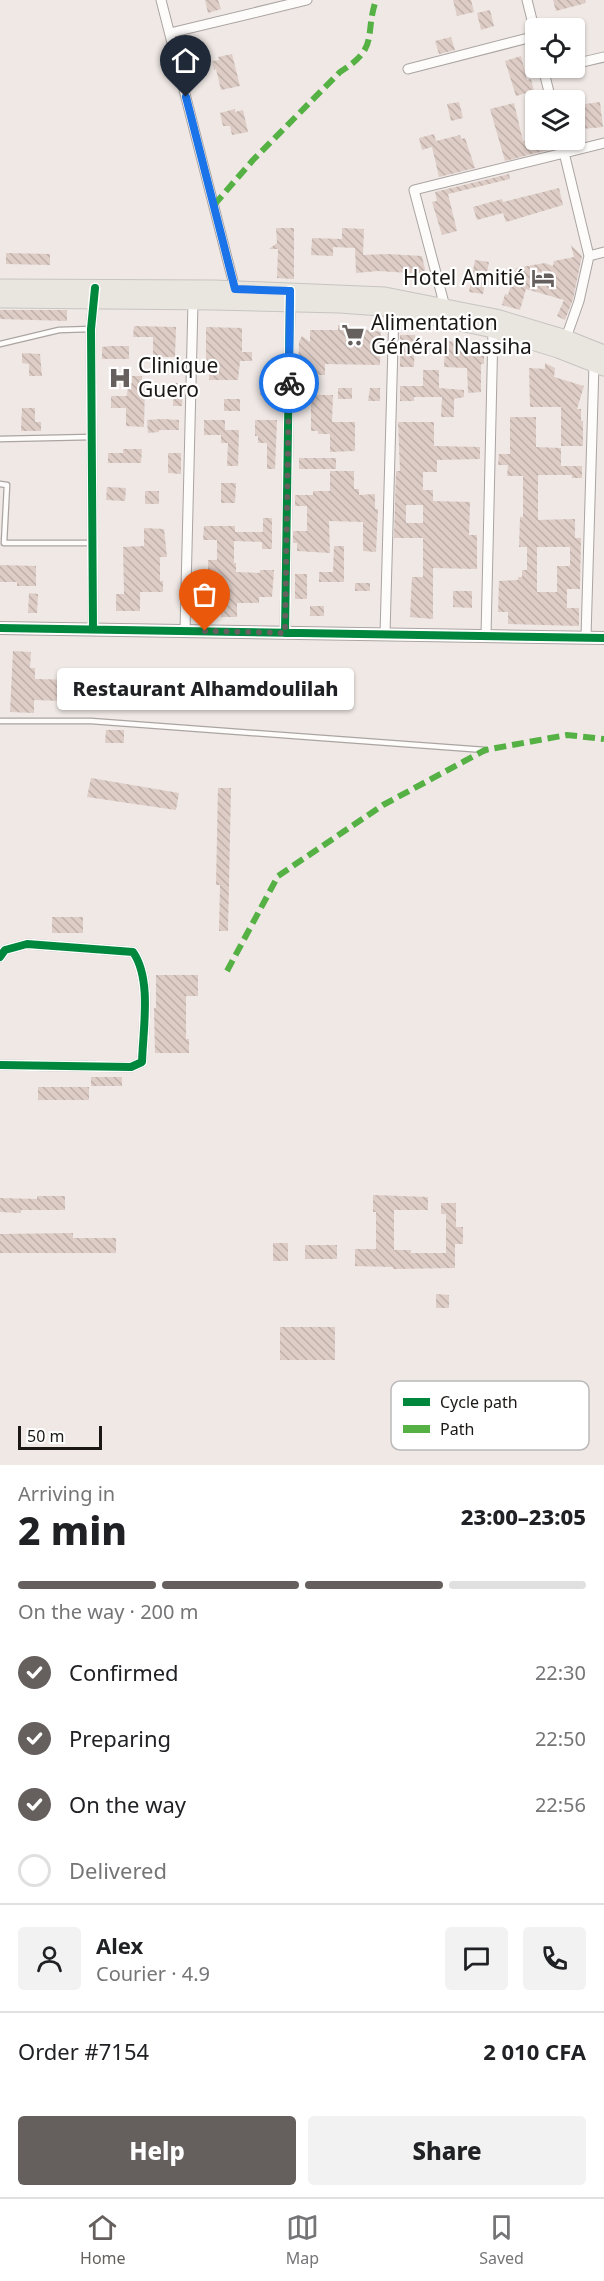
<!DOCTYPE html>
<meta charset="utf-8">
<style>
body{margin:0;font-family:"Noto Sans",sans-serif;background:#f2f2f2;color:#202124;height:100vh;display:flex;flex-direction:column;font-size:22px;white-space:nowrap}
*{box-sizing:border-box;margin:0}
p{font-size:20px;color:#757577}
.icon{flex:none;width:33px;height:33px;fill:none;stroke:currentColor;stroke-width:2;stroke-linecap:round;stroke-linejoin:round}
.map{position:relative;height:1465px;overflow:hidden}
.details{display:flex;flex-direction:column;background:#fff;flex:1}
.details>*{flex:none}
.tools{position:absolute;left:525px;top:18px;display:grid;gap:12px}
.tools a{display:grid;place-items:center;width:60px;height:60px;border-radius:6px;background:#fff;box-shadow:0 2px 4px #0004;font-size:30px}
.scale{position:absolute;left:18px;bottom:15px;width:84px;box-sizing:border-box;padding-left:6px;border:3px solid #1b1715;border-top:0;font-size:16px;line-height:21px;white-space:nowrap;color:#1b1715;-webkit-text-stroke:4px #fff;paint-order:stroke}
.pin{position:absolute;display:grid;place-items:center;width:51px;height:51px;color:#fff;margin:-62px -26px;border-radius:50% 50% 50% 0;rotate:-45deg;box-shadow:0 0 6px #0007}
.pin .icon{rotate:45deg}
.courier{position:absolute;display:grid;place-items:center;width:60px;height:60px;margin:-30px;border:4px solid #1a73e8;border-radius:50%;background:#fff;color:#222;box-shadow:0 2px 8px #0007}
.bubble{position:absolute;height:42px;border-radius:6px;background:#fff;box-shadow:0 2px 4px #0004;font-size:20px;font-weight:800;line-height:42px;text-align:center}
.headline em{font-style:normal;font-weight:800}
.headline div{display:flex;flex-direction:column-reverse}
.headline{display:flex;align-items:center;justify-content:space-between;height:102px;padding:0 18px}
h1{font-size:39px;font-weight:800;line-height:45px}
.bar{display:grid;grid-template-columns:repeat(4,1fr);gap:9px 6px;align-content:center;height:72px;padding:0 18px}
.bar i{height:8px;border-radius:4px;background:#e0e0e0}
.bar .current{background:#65605e}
.bar p{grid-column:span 4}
.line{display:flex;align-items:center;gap:15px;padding:0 18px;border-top:2px solid #e0e0e0}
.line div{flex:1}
.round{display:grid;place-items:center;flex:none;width:63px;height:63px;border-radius:6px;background:#f2f2f2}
ol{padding:0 18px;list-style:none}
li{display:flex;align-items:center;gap:18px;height:66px}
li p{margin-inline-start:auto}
li .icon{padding:6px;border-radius:50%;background:#65605e;color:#fff;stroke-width:4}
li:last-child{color:#757577}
li i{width:33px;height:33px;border:3px solid #e0e0e0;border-radius:50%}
.cta{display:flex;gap:12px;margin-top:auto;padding:12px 18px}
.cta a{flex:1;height:69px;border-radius:6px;background:#65605e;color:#fff;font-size:24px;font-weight:800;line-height:69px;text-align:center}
.cta a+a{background:#f2f2f2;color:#202124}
.tab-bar{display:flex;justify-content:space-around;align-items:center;height:84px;border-top:2px solid #e0e0e0;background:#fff;font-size:16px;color:#757577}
.tab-bar a{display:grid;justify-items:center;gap:3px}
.tab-bar .current{color:#65605e}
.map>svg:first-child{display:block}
</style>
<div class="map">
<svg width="604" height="1465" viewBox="0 0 604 1465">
<defs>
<pattern id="building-back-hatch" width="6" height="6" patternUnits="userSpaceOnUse" patternTransform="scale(1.5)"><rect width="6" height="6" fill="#decdc6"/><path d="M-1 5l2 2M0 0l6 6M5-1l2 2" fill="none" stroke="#beafa9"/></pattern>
</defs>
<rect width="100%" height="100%" fill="#efe8e5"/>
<path fill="url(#building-back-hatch)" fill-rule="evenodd" d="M205 0H218L221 9 208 13Z
M453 0H471L474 12 457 16Z
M553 0H585L586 3 556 11Z
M490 10 494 26 481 30 477 13Z
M451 37 455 50 439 54 435 41Z
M232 54 240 86 221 90 216 69 214 70 212 61 219 60 218 57Z
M521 56 527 80 531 79 534 91 516 96 505 61Z
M459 102 463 118 451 121 447 104Z
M600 102 603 127 582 129 578 105Z
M514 103 523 141 536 138 554 140 556 148 505 161 490 109Z
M235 109V112L243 110 248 132 232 135 230 126H223L220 113Z
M434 134 436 141 460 135 461 139 465 138 475 168 439 177 432 147 422 150 419 138Z
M509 174 510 179 448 194 457 231 442 235 432 202 437 201 435 192Z
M559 188 563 205 506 222 503 213 477 220 473 207 502 199 503 202Z
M276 228H294V279L277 278 278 249H269L277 243Z
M342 228 364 229 363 255 388 254 422 256 426 274 378 271 356 273 355 248 333 247V256L311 255 312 238 342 239Z
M571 245 582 256 573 299 565 320 557 316 564 300 526 289 520 310 502 305 505 294 508 295 516 268 545 263 553 266 554 261 574 257Z
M6 253 50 254V265L6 264Z
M475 260 489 262 483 294 469 292Z
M0 310H67V321L0 319Z
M338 325 381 332 380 365 325 364V375H308V399H296V378H298L299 342 302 336 310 342V330H338Z
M134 326 176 327 175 357H153V337H133Z
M206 327 242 328V352H252V361H240L238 380H209V362H206Z
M400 335H415L414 367H400Z
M445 341 464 342V352H484V364H481V392L468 393 467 368 444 367Z
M111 346H129V359H102V347Z
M22 353 40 354 42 376H29V364L22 363Z
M545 363 555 368 554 377 584 386 577 409H581V421H583V446H561V407H530L529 368 545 369Z
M423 370H439V388L464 390V397L454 399V417H441L442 397H414V401H400V386H423Z
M132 376H142V383H145L144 427 126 426V408H111V396H127L128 383H132Z
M260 376H272V395H260Z
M173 383H183L182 406H173Z
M338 388H352V399H338Z
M370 388H380V401H368Z
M311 395H333L332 422H355V451L330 452V434H318V431H311Z
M224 399H240V411H224Z
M22 408H35V422H41V431H21Z
M510 417H536V447L561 448V466H582V478H572V475H538V520L575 519V538H581L580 589H567V608H579V626L508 624V612H498L499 581 518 580V577H522V570H527V547H519L520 517H523V476H507L508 465H498L499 454H510ZM537 547H570V566H557V592H537Z
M162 419 179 420V430H159V432L148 433 147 420Z
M204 420H225V430H239L238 466H227L228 443H221V435H204Z
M255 420H277L275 469H267V443H258V436H255Z
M398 422H434V446L480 447V459L437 460V472H423V490H433V501L470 502 469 535H477V569L433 568V619L410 617 412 577H423V538H394L396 471H400ZM406 505H423V523H406Z
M123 449H142L141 463H108V453H123Z
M168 453H181V474L168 473Z
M299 458H336V469H299Z
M330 471H354V489H359V495L375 494V509H378L376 552 363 551V522L329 521 330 553 297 551V543H293V531H307V506H295V495H313V491H330Z
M221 483H236L235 503H221Z
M107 487 126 488 125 501 106 500Z
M145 491H159V504H145Z
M263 518H272V549H262V542L234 541V563H236V572L260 573V570H274L272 597H259V603H237V617H221V602H224V583H215V579H208V560H217V540H203L204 526H235V532H263Z
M144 528 164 529 167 557H160V581H163V592H140V611H116V594H124L123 547 144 546Z
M334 546H344V582H319V572H333Z
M0 565 36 566V586H17V582H0Z
M295 574H307V599H295Z
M355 583H370V591H355Z
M453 591H472V608L453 607Z
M29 593 38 594 37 613H28Z
M310 606H324V616H310Z
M13 651 31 652 30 668H35V679L169 682V680L220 681 284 684V705L156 701V704L34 700V713L10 712Z
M106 730H124V743H105Z
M91 778 179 793 176 810 87 797Z
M218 788H231L228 931H219L220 885H216Z
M52 917H83V933H52Z
M156 975H198V996H186V1039H189V1053H155L154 1008H156Z
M91 1077H122V1086H91Z
M38 1087H89V1100H38Z
M373 1195 428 1197V1210H394V1250H411V1253H446V1214H441V1203H456V1227H463V1244H455V1268L393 1269V1267L355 1266V1249H376V1212H373Z
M37 1196H65V1210H21V1213L0 1212V1198L37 1199Z
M73 1233V1238H116V1253H0V1234Z
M273 1243H288V1261H273Z
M305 1245H337V1259H305Z
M436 1294 449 1295V1308H436Z
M280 1327H335V1360H280Z"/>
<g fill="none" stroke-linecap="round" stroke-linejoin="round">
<g stroke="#aaa4a2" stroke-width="7">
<path id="service" d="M0 344 59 330 91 329
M0 439 92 437
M0 484 7 485 4 543H93
M0 721H91L485 750"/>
</g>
<g stroke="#aaa4a2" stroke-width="11">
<path id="minor" d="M161 0 235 289
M170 33 307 0
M574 64 604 57
M543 68 551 100
M408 69 536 36 527 0
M544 71 557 68
M561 140 589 256 579 301 566 338
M589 256 604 252
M445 307 414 190 604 143
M93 629 91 329 94 296
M185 631 193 302
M285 633 290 299
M385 634 394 309
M486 636 493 330
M586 637 594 364
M0 957 5 950 27 944 133 952C152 979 143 1029 142 1062L131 1067 0 1065"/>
</g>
<g stroke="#aaa4a2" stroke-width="14">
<path id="tertiary" d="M0 628 604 638"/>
</g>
<g stroke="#c7c4c2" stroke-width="17">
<path id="primary" d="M0 287 215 288 385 295 496 317 566 338 604 353
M0 300 215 302 340 305 394 309 493 330 558 350 604 368"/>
</g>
<use href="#service" stroke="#fdfcfb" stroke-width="4.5"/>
<use href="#minor" stroke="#fdfcfb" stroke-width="9"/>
<use href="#tertiary" stroke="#fdfcfb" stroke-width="12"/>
<use href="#primary" stroke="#e9e5df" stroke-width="15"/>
<path stroke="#55b144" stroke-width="6" stroke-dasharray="12 6" stroke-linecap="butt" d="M214 205 253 160 340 72C380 47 364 36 376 0
M227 971 278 876 383 805 485 750 567 735 604 739"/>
<g stroke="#fff" stroke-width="11">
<path id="cycleway" d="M0 628 604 638
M93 629 91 329 95 288
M285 633 290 291
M0 957 5 950 27 944 133 952C152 979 143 1029 142 1062L131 1067 0 1065"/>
</g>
<use href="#cycleway" stroke="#00873e" stroke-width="8"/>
</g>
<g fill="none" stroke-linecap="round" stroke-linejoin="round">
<path stroke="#65605e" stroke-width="6" stroke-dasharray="0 10.8" d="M205 631 285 633 289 383"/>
<path stroke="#1a73e8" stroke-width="8" d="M186 97 235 289 290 291 289 383"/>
</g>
<defs>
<g id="hotel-bare" transform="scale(1.8)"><path d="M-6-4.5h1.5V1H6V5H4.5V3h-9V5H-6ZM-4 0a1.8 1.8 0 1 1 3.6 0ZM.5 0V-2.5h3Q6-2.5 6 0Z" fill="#65605e" stroke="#fff" stroke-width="2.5" paint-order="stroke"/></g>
<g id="supermarket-bare" transform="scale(1.8)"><path d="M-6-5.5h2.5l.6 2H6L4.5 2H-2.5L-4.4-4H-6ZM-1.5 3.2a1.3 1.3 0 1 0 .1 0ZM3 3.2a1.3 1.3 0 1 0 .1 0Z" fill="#65605e" stroke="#fff" stroke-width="2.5" paint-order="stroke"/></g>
<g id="hospital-bare" transform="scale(1.8)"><path d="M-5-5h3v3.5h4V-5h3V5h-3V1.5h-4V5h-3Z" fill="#65605e" stroke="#fff" stroke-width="2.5" paint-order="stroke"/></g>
</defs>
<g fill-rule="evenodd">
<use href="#hotel-bare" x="543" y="278"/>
<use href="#supermarket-bare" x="353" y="335"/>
<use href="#hospital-bare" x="120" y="378"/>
</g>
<g text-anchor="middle" stroke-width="4.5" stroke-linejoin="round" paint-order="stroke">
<g font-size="21" fill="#1b1715" stroke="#fff" text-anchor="start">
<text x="525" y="285" text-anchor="end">Hotel Amitié</text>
<text x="371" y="330">Alimentation<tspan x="371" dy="24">Général Nassiha</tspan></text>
<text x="138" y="373">Clinique<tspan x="138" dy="24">Guero</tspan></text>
</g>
</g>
<rect x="391" y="1381" width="198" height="69" rx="9" fill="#fff" stroke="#bbb9b9" stroke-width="1.5"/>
<rect x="403" y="1398" width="27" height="8" fill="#00873e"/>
<rect x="403" y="1425" width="27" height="8" fill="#55b144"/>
<g font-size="16" fill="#1b1715">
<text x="440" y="1408">Cycle path</text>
<text x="440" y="1435">Path</text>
</g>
</svg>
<div class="tools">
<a><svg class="icon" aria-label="locate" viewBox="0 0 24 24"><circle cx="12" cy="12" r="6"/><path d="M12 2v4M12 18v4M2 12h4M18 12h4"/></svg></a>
<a><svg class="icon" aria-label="layers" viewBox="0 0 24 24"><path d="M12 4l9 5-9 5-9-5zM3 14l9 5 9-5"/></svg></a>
</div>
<div class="scale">50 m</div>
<div class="pin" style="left:205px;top:631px;background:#ea580c"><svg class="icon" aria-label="bag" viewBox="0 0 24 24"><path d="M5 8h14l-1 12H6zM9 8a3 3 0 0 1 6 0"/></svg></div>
<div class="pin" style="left:186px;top:97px;background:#1f2937"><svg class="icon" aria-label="home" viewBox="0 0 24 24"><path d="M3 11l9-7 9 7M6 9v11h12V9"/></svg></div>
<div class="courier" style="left:289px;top:383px"><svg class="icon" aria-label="bike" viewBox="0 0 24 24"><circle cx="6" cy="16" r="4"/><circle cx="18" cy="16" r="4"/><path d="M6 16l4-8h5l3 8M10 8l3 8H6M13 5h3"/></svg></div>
<div class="bubble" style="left:57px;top:668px;width:297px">Restaurant Alhamdoulilah</div>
</div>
<section class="details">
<div class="headline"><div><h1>2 min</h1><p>Arriving in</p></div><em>23:00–23:05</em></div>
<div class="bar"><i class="current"></i><i class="current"></i><i class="current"></i><i></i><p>On the way · 200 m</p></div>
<ol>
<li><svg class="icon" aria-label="check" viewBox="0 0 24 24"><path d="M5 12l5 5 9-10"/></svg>Confirmed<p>22:30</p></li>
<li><svg class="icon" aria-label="check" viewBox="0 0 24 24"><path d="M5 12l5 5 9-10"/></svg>Preparing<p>22:50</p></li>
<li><svg class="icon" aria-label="check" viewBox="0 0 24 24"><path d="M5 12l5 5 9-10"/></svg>On the way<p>22:56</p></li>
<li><i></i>Delivered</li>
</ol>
<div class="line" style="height:108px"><a class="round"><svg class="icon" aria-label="person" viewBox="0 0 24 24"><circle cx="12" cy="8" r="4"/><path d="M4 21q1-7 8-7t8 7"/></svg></a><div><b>Alex</b><p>Courier · 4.9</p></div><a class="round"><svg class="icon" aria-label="chat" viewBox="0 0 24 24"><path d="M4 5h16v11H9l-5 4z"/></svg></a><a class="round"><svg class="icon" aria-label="phone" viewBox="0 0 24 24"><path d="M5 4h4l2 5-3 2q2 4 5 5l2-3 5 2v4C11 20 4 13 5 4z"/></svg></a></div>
<div class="line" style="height:78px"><div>Order #7154</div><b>2 010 CFA</b></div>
<div class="cta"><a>Help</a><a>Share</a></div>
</section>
<nav class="tab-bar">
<a class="current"><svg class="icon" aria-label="home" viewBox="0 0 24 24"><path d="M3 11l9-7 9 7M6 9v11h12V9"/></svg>Home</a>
<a><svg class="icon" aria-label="map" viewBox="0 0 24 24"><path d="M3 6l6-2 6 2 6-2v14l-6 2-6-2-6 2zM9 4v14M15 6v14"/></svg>Map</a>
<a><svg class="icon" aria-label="saved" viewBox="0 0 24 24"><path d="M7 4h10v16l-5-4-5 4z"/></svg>Saved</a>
</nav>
